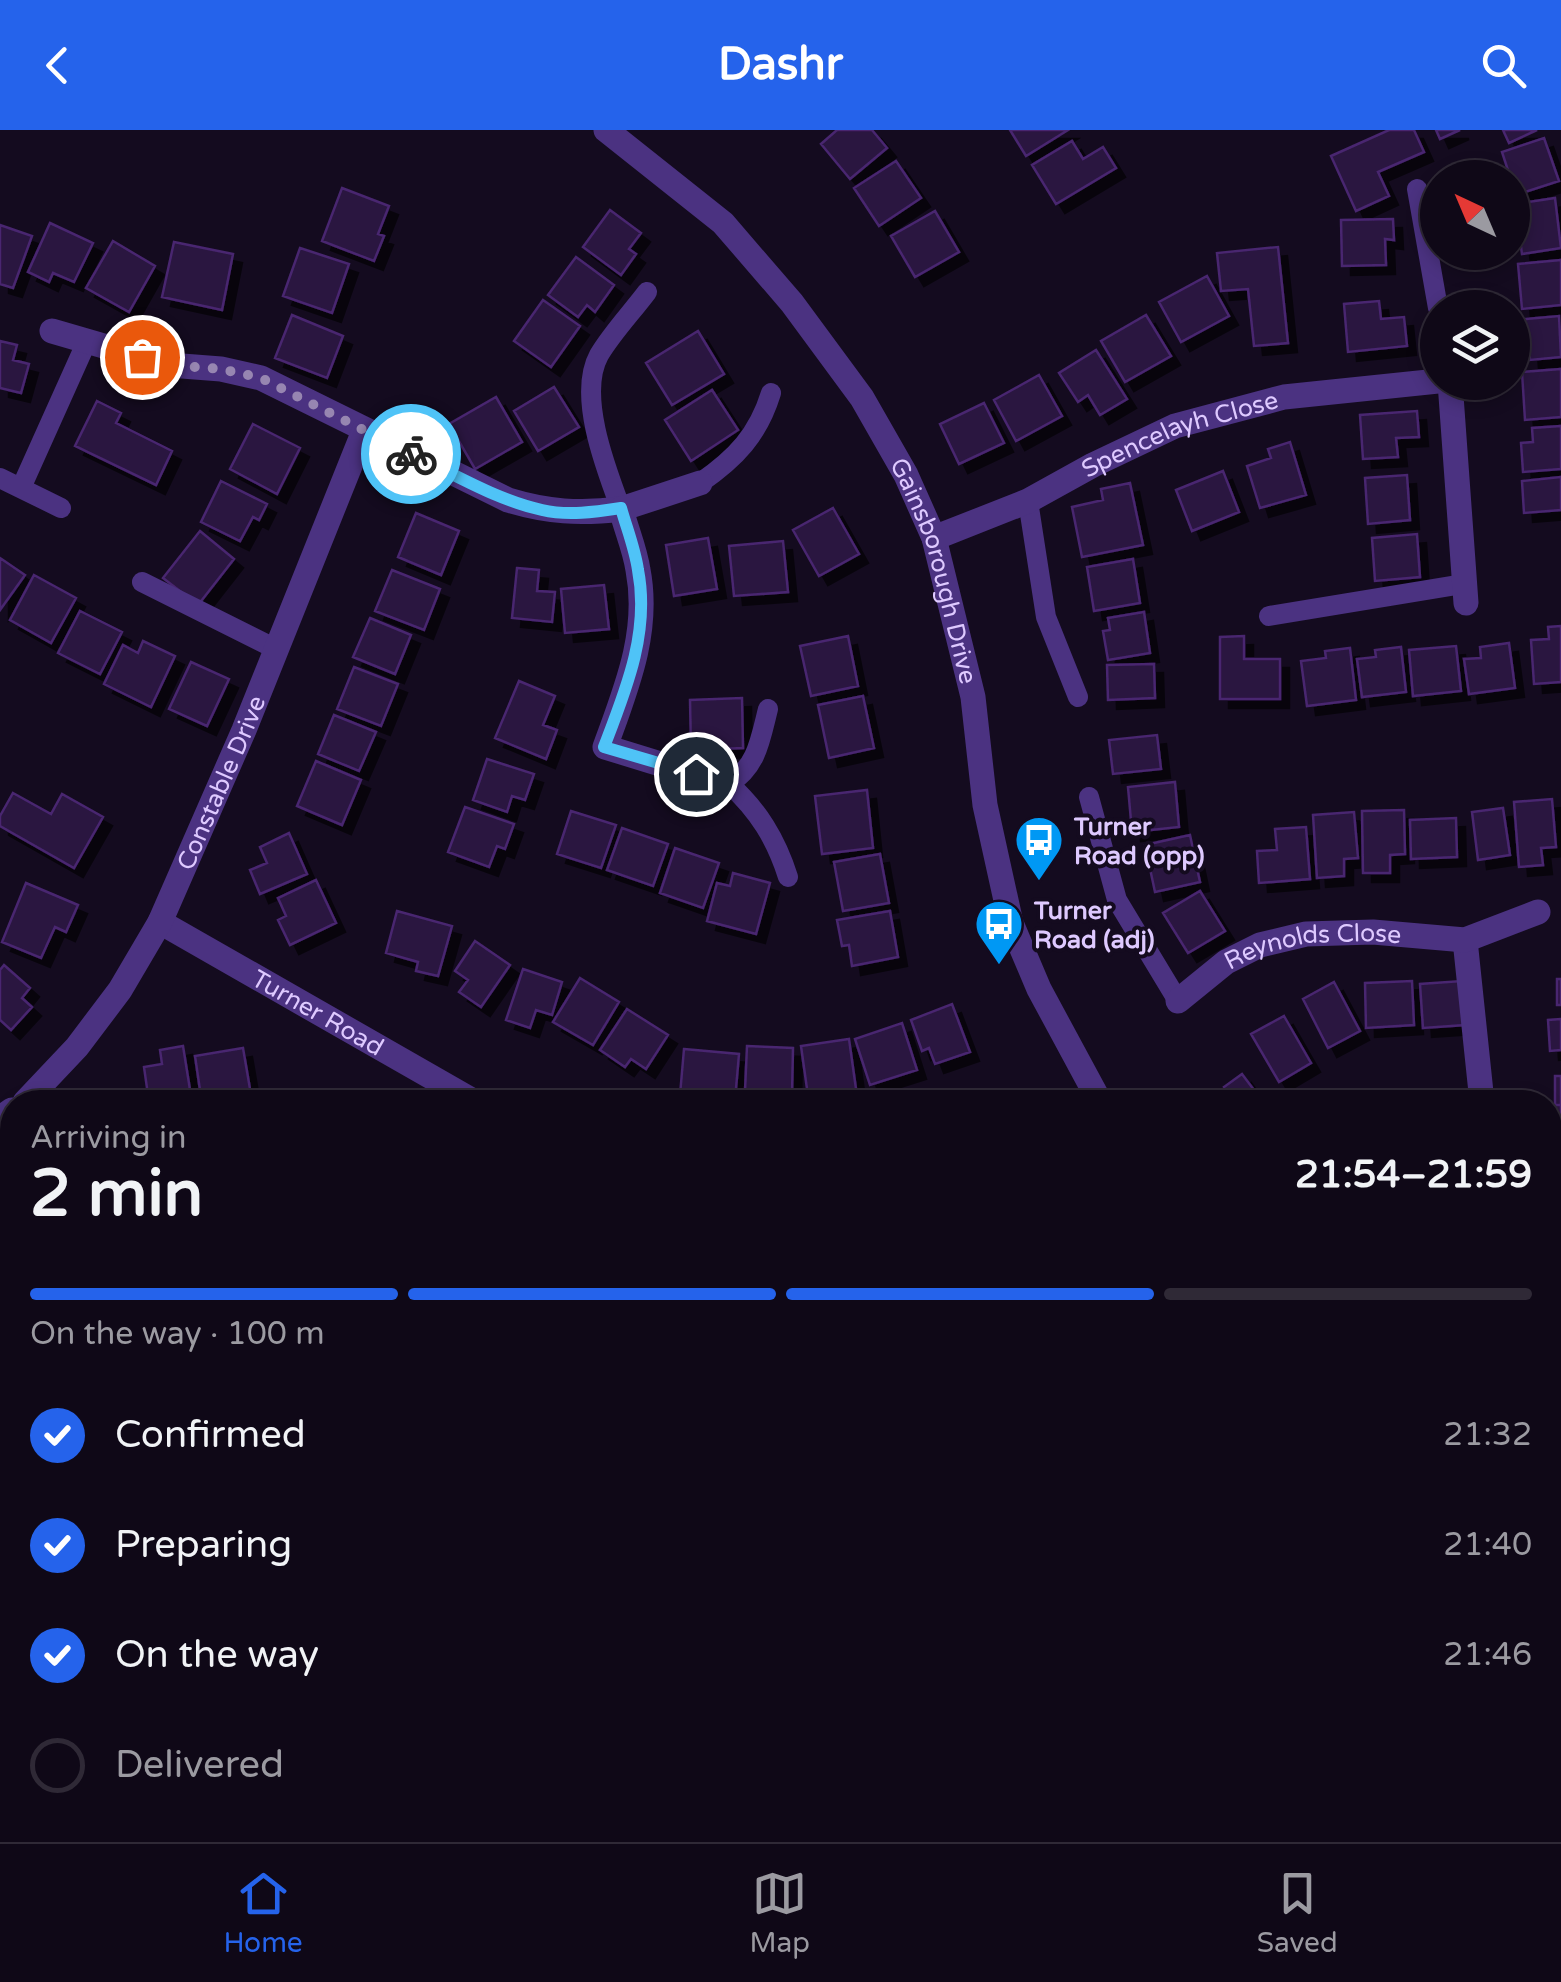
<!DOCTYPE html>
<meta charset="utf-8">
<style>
body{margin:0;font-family:"Varela Round",sans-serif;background:#1d1624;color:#f1f3f6;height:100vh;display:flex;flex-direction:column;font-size:38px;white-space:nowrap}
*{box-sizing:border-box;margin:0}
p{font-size:32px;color:#9b9aa1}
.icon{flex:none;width:55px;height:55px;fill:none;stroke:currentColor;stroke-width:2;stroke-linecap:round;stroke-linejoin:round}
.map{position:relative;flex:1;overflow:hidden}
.details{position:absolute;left:0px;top:960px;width:1562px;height:752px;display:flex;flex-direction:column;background:#0f0817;border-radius:40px 40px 0 0;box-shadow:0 5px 15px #0003,0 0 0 2px #2f2936}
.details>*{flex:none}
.needle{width:65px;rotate:316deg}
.tools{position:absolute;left:1420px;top:30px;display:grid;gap:20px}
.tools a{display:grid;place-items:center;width:110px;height:110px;border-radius:50%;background:#0f0817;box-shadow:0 5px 15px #0003,0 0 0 2px #2f2936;font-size:50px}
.pin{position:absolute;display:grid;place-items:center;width:85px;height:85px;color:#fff;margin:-42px;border:5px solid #fff;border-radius:50%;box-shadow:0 2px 10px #0007}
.courier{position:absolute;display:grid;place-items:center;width:100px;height:100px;margin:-50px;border:8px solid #4fc3f7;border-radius:50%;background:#fff;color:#222;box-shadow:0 2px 12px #0007}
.headline em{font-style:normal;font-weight:700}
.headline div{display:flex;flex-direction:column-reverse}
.headline{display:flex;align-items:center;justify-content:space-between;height:170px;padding:0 30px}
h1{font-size:65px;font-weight:700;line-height:75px}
.bar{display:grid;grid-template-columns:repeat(4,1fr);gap:15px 10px;align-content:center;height:120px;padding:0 30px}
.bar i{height:12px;border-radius:8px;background:#2f2936}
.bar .current{background:#2563eb}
.bar p{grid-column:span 4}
ol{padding:0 30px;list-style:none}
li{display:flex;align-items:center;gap:30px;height:110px}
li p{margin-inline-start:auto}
li .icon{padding:10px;border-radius:50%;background:#2563eb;color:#fff;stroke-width:4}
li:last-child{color:#9b9aa1}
li i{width:55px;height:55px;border:5px solid #2f2936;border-radius:50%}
header{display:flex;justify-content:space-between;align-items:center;height:130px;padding:0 30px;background:#2563eb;color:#fff;font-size:45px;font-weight:700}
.tab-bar{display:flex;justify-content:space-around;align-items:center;height:140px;border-top:2px solid #2f2936;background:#0f0817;font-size:28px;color:#9b9aa1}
.tab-bar a{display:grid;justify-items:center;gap:5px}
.tab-bar .current{color:#2563eb}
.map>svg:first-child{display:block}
</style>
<header><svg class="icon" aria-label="back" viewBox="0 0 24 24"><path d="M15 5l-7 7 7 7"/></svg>Dashr<svg class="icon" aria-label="search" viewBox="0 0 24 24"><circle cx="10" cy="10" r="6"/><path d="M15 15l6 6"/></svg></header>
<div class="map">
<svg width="1561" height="1712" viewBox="0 0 1561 1712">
<defs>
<filter id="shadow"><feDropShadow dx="9" dy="9" stdDeviation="0" flood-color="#0009"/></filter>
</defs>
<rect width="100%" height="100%" fill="#140b1f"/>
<path fill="#0d2329" d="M1561 1377V1693L1550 1691V1385Z"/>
<path fill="#2a1641" stroke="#48266f" stroke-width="2.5" filter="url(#shadow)" d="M837 0H872L887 18 850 49 821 14Z
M1010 0H1068L1026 26Z
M1389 0H1414L1424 22 1378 42 1389 66 1356 81 1331 26Z
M1436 0H1460L1440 9Z
M1503 0H1537L1509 13Z
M1544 8 1559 51 1516 65 1502 22Z
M1072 11 1083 29 1103 17 1116 38 1056 74 1032 35Z
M896 31 921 68 879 96 854 58Z
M342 58 389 76 378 104 384 106 374 131 322 111Z
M1555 68 1561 118 1522 124 1515 74Z
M610 80 641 103 629 119 636 124 621 145 583 117Z
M935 81 959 122 915 147 891 106Z
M1393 89 1394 110 1385 109 1386 135 1342 136 1341 90Z
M50 93 93 113 74 152 53 143 49 152 28 142Z
M0 95 32 106 13 158 0 154Z
M113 111 155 136 129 182 86 158Z
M174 112 233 124 222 180 162 167Z
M1278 117 1288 213 1254 216 1248 159 1221 161 1217 123Z
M300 118 349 134 332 183 283 166Z
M576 127 614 155 595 182 587 175 578 187 548 165Z
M1561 130V175L1522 179 1518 134Z
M1207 146 1229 186 1181 212 1159 172Z
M543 170 580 196 551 237 514 211Z
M1379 171 1381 189 1404 187 1407 216 1348 222 1344 174Z
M292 185 343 206 327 248 275 228Z
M1146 185 1171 226 1125 252 1101 211Z
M1559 186 1561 227 1530 230 1529 217 1517 218 1515 190Z
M698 201 724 244 672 275 646 233Z
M0 211 17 215 13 230 29 234 21 263 0 258Z
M1096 220 1127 269 1100 285 1088 265 1078 272 1059 243Z
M1561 239V287L1525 290 1522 242Z
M1039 245 1062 286 1016 311 994 270Z
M554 257 579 297 538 321 514 281Z
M712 260 738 300 691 331 665 290Z
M496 267 522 312 475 339 449 294Z
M97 271 121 283 116 293 172 321 156 355 75 316Z
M984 273 1004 313 959 334 940 294Z
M1417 281 1419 307 1396 308 1398 327 1363 329 1360 285Z
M253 294 300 318 277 364 230 339Z
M1561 296V339L1523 342 1521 313 1533 312 1532 298Z
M1290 312 1306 365 1260 378 1247 336 1271 328 1268 319Z
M1223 341 1239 382 1192 401 1176 360Z
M1407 345 1410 390 1368 394 1365 348Z
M1561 347V380L1524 383 1522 351Z
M221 351 267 374 259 390 253 387 240 411 201 392Z
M1130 353 1143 415 1082 427 1072 377 1103 370 1101 359Z
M833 378 859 424 819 446 793 400Z
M416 383 459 401 441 445 398 427Z
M200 401 234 429 198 475 163 448Z
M1417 404 1420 447 1375 451 1372 408Z
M708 408 717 459 674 466 666 415Z
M783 411 788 462 734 466 729 416Z
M0 428 25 445 0 480Z
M1133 429 1140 473 1094 481 1087 437Z
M517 438 539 440 537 461 555 462 552 492 512 488Z
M392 440 440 459 424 500 375 481Z
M34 445 76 468 51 513 10 490Z
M604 455 609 499 565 503 561 459Z
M80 481 122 502 100 544 58 523Z
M1144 482 1150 523 1108 530 1103 501 1110 500 1108 488Z
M370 488 411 505 395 544 353 527Z
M1561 496V552L1534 554 1531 510 1549 509 1548 497Z
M848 506 858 556 811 566 800 516Z
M1244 506V529H1280V569H1220V507Z
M143 511 175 526 151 577 104 554 123 515 138 523Z
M1509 513 1515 558 1469 564 1464 529 1481 528 1480 517Z
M1456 516 1461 561 1413 566 1409 520Z
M1401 517 1406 562 1362 567 1357 529 1376 527 1375 520Z
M1350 518 1356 570 1307 576 1301 531 1326 528 1325 521Z
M191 532 229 549 207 596 169 579Z
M1154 534 1155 568 1108 570 1107 535Z
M354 537 398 554 381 596 337 579Z
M519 551 555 566 543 595 557 600 546 629 495 608Z
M863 566 874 618 829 628 818 575Z
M742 568 743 618 691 620 690 570Z
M334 585 376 602 359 641 318 624Z
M1157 605 1161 639 1113 644 1109 610Z
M487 629 534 644 525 670 512 666 507 682 473 670Z
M316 631 361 650 342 695 297 676Z
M1175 652 1179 697 1132 702 1128 657Z
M867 660 873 718 822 724 815 666Z
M13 663 51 684 62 664 103 687 74 738 0 696V686Z
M1552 669 1556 717 1541 718 1543 735 1519 737 1514 672Z
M465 677 514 694 505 719 497 716 489 737 448 722Z
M1503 678 1510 725 1478 730 1472 682Z
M1404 680 1405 724 1390 725V743H1363L1362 681Z
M571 681 616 695 601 738 557 724Z
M1354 682 1358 728 1344 729V746L1317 748 1313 685Z
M1456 688 1457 727 1411 729 1410 690Z
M1306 697 1310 749 1259 753 1257 721 1277 720 1275 699Z
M622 698 668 714 653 756 607 740Z
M289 703 307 744 260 764 250 740 267 733 260 717Z
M1190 705 1200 752 1155 762 1145 715Z
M675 718 719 733 703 778 660 763Z
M880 724 889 773 843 781 834 732Z
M733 743 770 753 756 804 707 791 717 753 730 756Z
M316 750 336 793 290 815 278 790 286 786 278 768Z
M26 753 78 775 66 802 55 797 41 828 2 812Z
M1200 761 1225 801 1188 823 1163 783Z
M397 781 452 796 438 846 416 841 418 832 386 823Z
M890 781 898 827 852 836 849 815 842 816 837 790Z
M475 811 510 835 481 877 459 862 468 850 455 841Z
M4 835 30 858 22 868 32 877 11 900 0 890V840Z
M523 839 562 852 552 885 536 880 530 898 506 890Z
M580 848 619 872 593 915 553 892Z
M1557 849H1561V875H1557Z
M1412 851 1414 895 1366 898 1365 853Z
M1462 851 1465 895 1423 898 1420 854Z
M1334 852 1360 901 1328 918 1303 869Z
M952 874 970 922 935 934 929 918 922 921 911 890Z
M627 879 668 905 646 939 631 929 625 937 600 920Z
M1284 886 1311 933 1279 952 1251 904Z
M1561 889V920L1550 921 1548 890Z
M902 893 917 940 870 955 855 909Z
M849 909 856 959 808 966 801 916Z
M183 916 191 966 149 972 144 937 162 934 160 920Z
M747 916 793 918 792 964 745 961Z
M243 918 250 959 201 967 195 926Z
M684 919 739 924 735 970 680 965Z
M1242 944 1263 972H1224L1231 968 1224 957Z
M1555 946H1561V975H1555Z
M1555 975H1561V1003H1556Z
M12 1084V1110L1 1091Z
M1561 1179V1224L1550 1226V1181Z
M0 1370 12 1376V1384L0 1409Z
M12 1564V1605L4 1603Z
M532 1700H591V1705Z"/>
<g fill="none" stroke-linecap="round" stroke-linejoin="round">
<path stroke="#4b3281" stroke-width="20" d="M1417 59 1438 178
M0 348 61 378
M700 353C736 328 758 305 771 263
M21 358 87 211
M1028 371 1046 487 1078 567
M621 379C606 339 577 265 599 225 612 203 632 182 647 162
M142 452 274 518
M1269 486 1463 454
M696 645 729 654C757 636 760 611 768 579
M729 654C758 680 776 709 788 747
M1089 667 1117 770 1178 871"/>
<g stroke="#4b3281" stroke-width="25">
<path id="s1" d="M606 0 723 93 792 173 862 268 906 345 934 408 973 567 985 675 1011 793 1039 859 1100 972"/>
<path d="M52 201 169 235 221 239 261 248 508 370C547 382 580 384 621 379 626 399 635 419 638 440 650 502 626 559 605 617L696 645"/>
<path d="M1450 252 1466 473"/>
<path d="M621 379 700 353"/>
<path id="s2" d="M934 408 1028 371 1093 335 1175 296 1284 267 1438 251"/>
<path id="s3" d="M160 792 475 972"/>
<path d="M1465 810 1482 972"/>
<path id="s4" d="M1178 871 1226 832 1260 815 1306 804 1373 802 1465 810 1538 782"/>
<path id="s5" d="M25 972 77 917 120 860 160 792 244 600 364 301"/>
<path d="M0 988 12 980"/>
<path d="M1550 1115 1561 1113"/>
<path d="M0 1495 12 1499"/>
<path d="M1381 1712V1700"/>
</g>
</g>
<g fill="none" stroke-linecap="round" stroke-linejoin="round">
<path stroke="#9786b1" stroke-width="10" stroke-dasharray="0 18" d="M142 227 169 235 221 239 261 248 411 324"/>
<path stroke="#4fc3f7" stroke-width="12" d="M411 324C453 343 496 370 542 380 568 386 595 382 621 378 627 399 635 419 638 440 650 502 626 560 604 617L696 644"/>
</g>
<defs>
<g id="bus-pin" transform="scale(2.5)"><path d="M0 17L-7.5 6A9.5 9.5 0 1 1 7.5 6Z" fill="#0098f4" stroke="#140b1f"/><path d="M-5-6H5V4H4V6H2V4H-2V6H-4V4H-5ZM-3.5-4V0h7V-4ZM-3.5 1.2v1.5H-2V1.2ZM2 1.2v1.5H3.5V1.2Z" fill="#fff"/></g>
</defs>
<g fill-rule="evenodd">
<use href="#bus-pin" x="1039" y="710"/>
<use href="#bus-pin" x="999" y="794"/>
</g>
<g text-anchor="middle" stroke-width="8" stroke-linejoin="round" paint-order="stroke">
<g font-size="25" fill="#dec9ff" stroke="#140b1f">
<text dy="9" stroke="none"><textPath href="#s2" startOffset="268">Spencelayh Close</textPath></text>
<text dy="9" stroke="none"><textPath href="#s1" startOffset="562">Gainsborough Drive</textPath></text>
<text dy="9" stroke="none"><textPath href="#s5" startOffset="378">Constable Drive</textPath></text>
<text dy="9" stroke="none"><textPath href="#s4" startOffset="152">Reynolds Close</textPath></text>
<text dy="9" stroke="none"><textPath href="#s3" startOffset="182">Turner Road</textPath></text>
</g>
<g font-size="25" font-weight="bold" fill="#dec9ff" stroke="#140b1f" text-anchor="start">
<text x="1074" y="705">Turner<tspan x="1074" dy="29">Road (opp)</tspan></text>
<text x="1034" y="789">Turner<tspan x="1034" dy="29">Road (adj)</tspan></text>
</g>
</g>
</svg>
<div class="tools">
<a><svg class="needle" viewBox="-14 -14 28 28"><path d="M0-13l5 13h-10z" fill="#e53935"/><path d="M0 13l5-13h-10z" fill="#9b9aa1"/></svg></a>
<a><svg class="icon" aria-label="layers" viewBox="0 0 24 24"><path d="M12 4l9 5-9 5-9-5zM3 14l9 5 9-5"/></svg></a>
</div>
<div class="pin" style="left:142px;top:227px;background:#ea580c"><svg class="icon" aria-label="bag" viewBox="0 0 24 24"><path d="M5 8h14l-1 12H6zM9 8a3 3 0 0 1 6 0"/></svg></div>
<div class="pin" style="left:696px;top:644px;background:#1f2937"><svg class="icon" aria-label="home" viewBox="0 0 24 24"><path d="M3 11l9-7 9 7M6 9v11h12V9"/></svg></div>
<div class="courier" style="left:411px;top:324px"><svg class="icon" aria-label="bike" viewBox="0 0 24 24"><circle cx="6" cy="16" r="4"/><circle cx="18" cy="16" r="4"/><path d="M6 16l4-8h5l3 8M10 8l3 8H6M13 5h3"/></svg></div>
<section class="details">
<div class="headline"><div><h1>2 min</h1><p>Arriving in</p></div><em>21:54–21:59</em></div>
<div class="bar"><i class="current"></i><i class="current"></i><i class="current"></i><i></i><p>On the way · 100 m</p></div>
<ol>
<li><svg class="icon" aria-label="check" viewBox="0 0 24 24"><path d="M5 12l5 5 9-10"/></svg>Confirmed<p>21:32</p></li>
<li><svg class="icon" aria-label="check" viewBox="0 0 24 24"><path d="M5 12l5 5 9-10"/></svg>Preparing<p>21:40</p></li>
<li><svg class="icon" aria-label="check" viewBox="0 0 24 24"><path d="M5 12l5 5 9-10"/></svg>On the way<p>21:46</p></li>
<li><i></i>Delivered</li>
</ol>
</section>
</div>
<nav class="tab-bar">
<a class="current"><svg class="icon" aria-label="home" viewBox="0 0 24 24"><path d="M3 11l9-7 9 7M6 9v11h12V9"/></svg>Home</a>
<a><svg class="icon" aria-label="map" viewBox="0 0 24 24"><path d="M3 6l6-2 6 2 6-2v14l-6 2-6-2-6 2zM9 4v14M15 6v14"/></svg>Map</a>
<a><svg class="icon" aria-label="saved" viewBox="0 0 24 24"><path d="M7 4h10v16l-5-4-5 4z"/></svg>Saved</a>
</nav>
